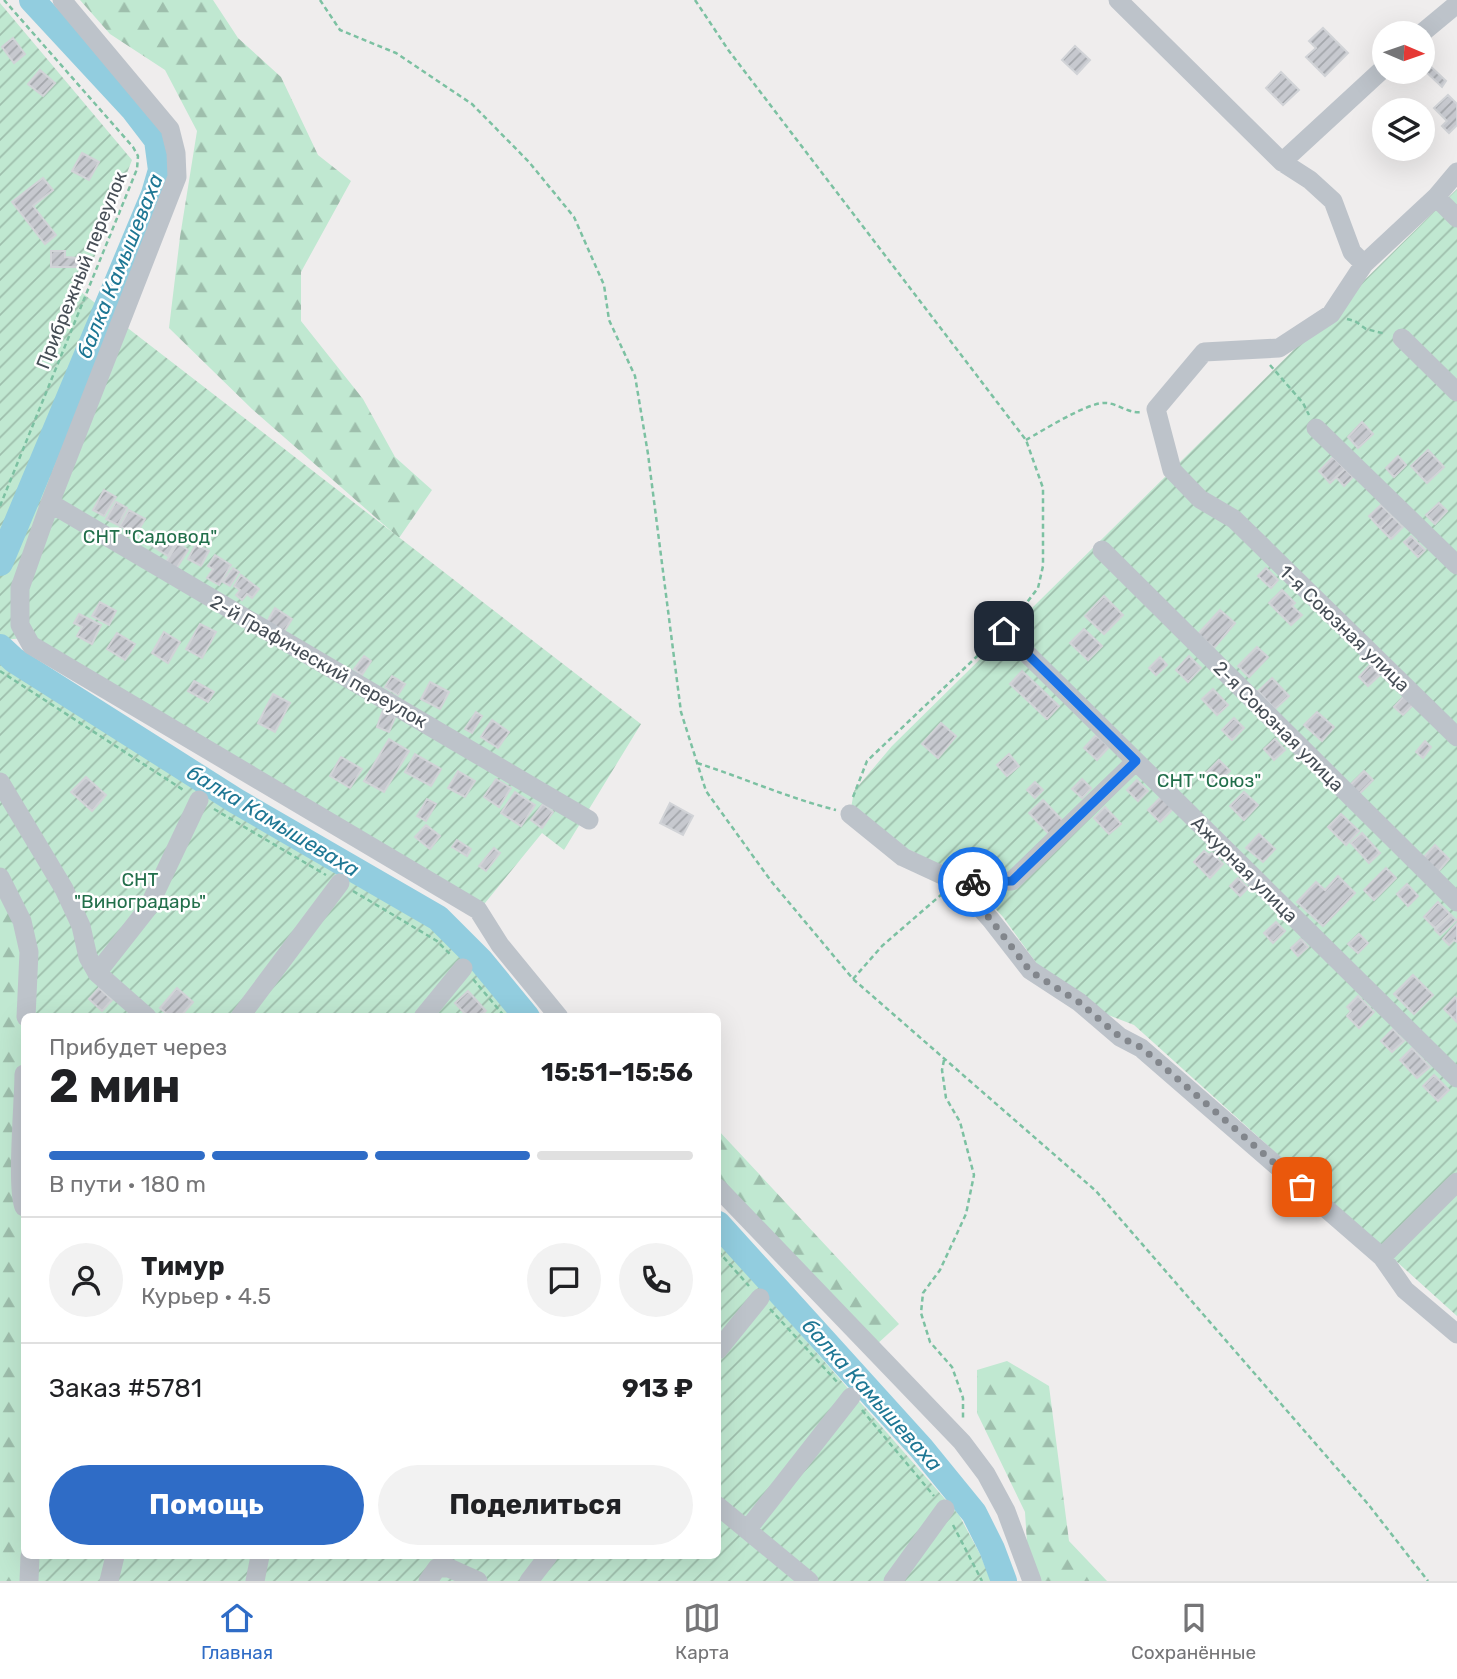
<!DOCTYPE html>
<html lang="ru">
<meta charset="utf-8">
<style>
body{margin:0;font-family:Rubik,sans-serif;background:#f2f2f2;color:#202124;height:100vh;display:flex;flex-direction:column;font-size:26px;white-space:nowrap}
*{box-sizing:border-box;margin:0}
p{font-size:23px;color:#757577}
.icon{flex:none;width:38px;height:38px;fill:none;stroke:currentColor;stroke-width:2;stroke-linecap:round;stroke-linejoin:round}
.map{position:relative;flex:1;overflow:hidden}
.drawer{position:absolute;left:21px;top:1013px;width:700px;height:546px;display:flex;flex-direction:column;background:#fff;border-radius:10px;box-shadow:0 7px 28px #0002}
.drawer>*{flex:none}
.needle{width:46px;rotate:92deg}
.buttons{position:absolute;left:1372px;top:21px;display:grid;gap:14px}
.buttons a{display:grid;place-items:center;width:63px;height:63px;border-radius:50%;background:#fff;box-shadow:0 7px 28px #0002;font-size:35px}
.pin{position:absolute;display:grid;place-items:center;width:60px;height:60px;color:#fff;margin:-30px;border-radius:14px;box-shadow:0 4px 10px #0006}
.courier{position:absolute;display:grid;place-items:center;width:70px;height:70px;margin:-35px;border:5px solid #1a73e8;border-radius:50%;background:#fff;color:#222;box-shadow:0 2px 9px #0007}
.head em{font-style:normal;font-weight:700}
.head div{display:flex;flex-direction:column-reverse}
.head{display:flex;align-items:center;justify-content:space-between;height:119px;padding:0 28px}
h1{font-size:46px;font-weight:700;line-height:52px}
.bar{display:grid;grid-template-columns:repeat(4,1fr);gap:10px 7px;align-content:center;height:84px;padding:0 28px}
.bar i{height:9px;border-radius:5px;background:#e0e0e0}
.bar .active{background:#2f6cc6}
.bar p{grid-column:span 4}
.line{display:flex;align-items:center;gap:18px;padding:0 28px;border-top:2px solid #e0e0e0}
.line div{flex:1}
.round{display:grid;place-items:center;flex:none;width:74px;height:74px;border-radius:37px;background:#f2f2f2}
.primary-button{display:flex;gap:14px;margin-top:auto;padding:14px 28px}
.primary-button a{flex:1;height:80px;border-radius:42px;background:#2f6cc6;color:#fff;font-size:28px;font-weight:700;line-height:80px;text-align:center}
.primary-button a+a{background:#f2f2f2;color:#202124}
.tab-bar{display:flex;justify-content:space-around;align-items:center;height:98px;border-top:2px solid #e0e0e0;background:#fff;font-size:19px;color:#757577}
.tab-bar a{display:grid;justify-items:center;gap:4px}
.tab-bar .active{color:#2f6cc6}
.map>svg:first-child{display:block}
</style>
<div class="map">
<svg width="1457" height="1581" viewBox="0 0 1457 1581">
<defs>
<pattern id="forest-firs" width="22" height="20" patternUnits="userSpaceOnUse" patternTransform="scale(1.75)"><rect width="22" height="20" fill="#c0e8d1"/><path d="M5 1l3.5 6h-7zM16 11l3.5 6h-7z" fill="#9ebeac"/></pattern>
<pattern id="garden-furrows" width="10" height="10" patternUnits="userSpaceOnUse" patternTransform="scale(1.75)"><rect width="10" height="10" fill="#c0e8d1"/><path d="M-1 1l2-2M0 10L10 0M9 11l2-2" fill="none" stroke="#9ebeac"/></pattern>
<pattern id="building-hatch" width="6" height="6" patternUnits="userSpaceOnUse" patternTransform="scale(1.75)"><rect width="6" height="6" fill="#c7c9cf"/><path d="M-1 1l2-2M0 6l6-6M5 7l2-2" fill="none" stroke="#a3a6ab"/></pattern>
</defs>
<rect width="100%" height="100%" fill="#efeded"/>
<path fill="url(#forest-firs)" d="M80 0H213L238 38 281 77 318 155 351 181 301 272V321L363 399 395 457 432 490 399 538 252 409 169 328 180 237 197 131 165 70 110 34Z
M0 888 21 931 22 1581H0Z
M718 1130 899 1324 876 1345 718 1177Z
M1007 1361 1049 1386 1069 1541 1107 1581H1040L1027 1543 1025 1512 977 1413V1370Z"/>
<path fill="url(#garden-furrows)" d="M0 3 132 160 81 292 641 724 564 850 542 833 481 908 27 638 0 640Z
M1457 189V1316L1134 1025 1085 1006 1037 964 1003 917 969 880 906 848 850 814 854 791 892 746Z
M0 650 432 926 477 966 521 1017H24V1556H718V1240L959 1515 980 1554 991 1581H22L21 931 0 888Z"/>
<g fill="none" stroke-linecap="round" stroke-linejoin="round">
<path stroke="#92cddf" stroke-width="26" d="M0 563 154 194 161 170 157 140 134 110 32 0
M0 647 14 660 236 801 438 918 481 961 527 1017
M718 1224 921 1448 974 1513 992 1549 1004 1581"/>
</g>
<path fill="url(#building-hatch)" stroke="#d1d3d7" stroke-width="2" d="M1323 28 1348 53 1325 76 1306 57 1316 48 1309 41Z
M13 38 25 54 14 63 2 47Z
M1075 46 1090 60 1077 74 1062 60Z
M1428 64 1446 81 1442 87 1423 69Z
M40 70 55 83 43 96 28 84Z
M1281 72 1299 90 1283 105 1266 88Z
M1448 95 1457 104V125L1449 133 1442 126 1447 121 1434 108Z
M82 153 99 162 89 180 72 171Z
M43 178 53 190 33 206 56 235 45 244 12 202Z
M51 251H65V257L78 258V267H51Z
M1362 422 1373 434 1358 448 1348 437Z
M1428 450 1444 467 1427 483 1411 466Z
M1398 456 1406 465 1394 477 1386 468Z
M1333 457 1345 469 1330 483 1319 471Z
M1345 469 1353 477 1344 486 1336 477Z
M104 490 116 497 104 516 93 510Z
M116 502 127 508 118 525 106 519Z
M1439 503 1447 511 1435 524 1426 515Z
M1381 505 1392 516 1380 528 1369 516Z
M129 510 145 519 136 535 120 526Z
M1392 516 1403 527 1391 539 1380 528Z
M156 531 176 542 168 556 149 544Z
M1411 536 1425 550 1418 557 1404 542Z
M178 543 188 550 176 569 166 562Z
M196 544 209 551 201 566 188 559Z
M215 555 231 565 219 585 207 578 213 569 208 566Z
M233 568 239 572 230 586 223 582Z
M1266 568 1278 580 1271 588 1258 576Z
M241 575 259 589 252 598 247 594 242 600 236 595 240 590 234 586Z
M1282 590 1295 603 1292 606 1302 615 1291 625 1269 603Z
M1104 596 1123 615 1104 634 1085 616Z
M100 602 116 611 109 625 92 616Z
M275 608 292 619 283 633 267 622Z
M1220 610 1235 623 1214 648 1198 634Z
M79 614 101 625 92 644 77 636 82 627 74 623Z
M200 624 216 632 202 658 186 649Z
M1084 629 1102 646 1088 660 1070 643Z
M164 632 180 642 168 663 152 653Z
M117 633 135 644 125 660 107 649Z
M1257 647 1268 657 1249 677 1238 666Z
M364 656 371 661 362 675 354 669Z
M1189 656 1201 668 1188 682 1176 670Z
M1160 657 1167 665 1156 675 1149 668Z
M1370 665 1380 675 1368 686 1359 677Z
M1022 671 1039 687 1027 700 1010 684Z
M392 676 405 684 398 695 385 687Z
M1272 678 1289 696 1275 709 1258 691Z
M194 681 214 692 208 702 188 691Z
M430 682 449 692 440 709 421 699Z
M1039 687 1059 706 1047 719 1027 700Z
M1213 689 1228 705 1217 715 1202 699Z
M273 694 290 703 275 732 258 723Z
M1405 695 1414 704 1403 715 1394 707Z
M383 710 396 715 389 732 377 727Z
M476 712 482 716 472 733 465 729Z
M1317 712 1334 727 1322 741 1304 725Z
M1234 718 1244 728 1232 740 1222 730Z
M492 720 509 732 498 748 481 737Z
M941 723 956 736 938 758 922 744Z
M1096 735 1109 747 1097 760 1084 748Z
M389 739 409 751 384 792 364 781Z
M1275 739 1285 750 1274 760 1264 749Z
M1425 741 1431 747 1423 758 1416 752Z
M415 754 441 769 431 786 405 772Z
M1009 754 1019 766 1007 776 997 765Z
M341 757 362 769 350 788 330 776Z
M1219 760 1230 771 1215 786 1204 775Z
M458 771 475 781 465 797 448 788Z
M1364 771 1373 780 1359 794 1350 785Z
M86 777 106 795 92 811 71 792Z
M496 779 511 788 499 807 484 797Z
M1082 779 1091 788 1082 798 1072 789Z
M1137 780 1148 791 1138 801 1127 790Z
M1035 782 1043 790 1035 798 1027 790Z
M515 792 535 805 521 826 501 813Z
M1244 792 1258 805 1244 820 1230 806Z
M1161 797 1173 809 1160 822 1148 810Z
M427 799 436 804 426 821 417 816Z
M1043 800 1064 822 1051 836 1029 813Z
M670 803 693 816 683 835 660 823Z
M543 804 553 812 542 828 531 820Z
M1105 807 1121 824 1109 834 1094 818Z
M1341 814 1359 831 1346 845 1328 827Z
M426 825 440 836 430 849 415 837Z
M1362 833 1380 853 1369 863 1351 843Z
M1259 834 1275 849 1263 862 1246 848Z
M457 840 471 849 467 856 452 847Z
M1435 845 1449 859 1437 873 1422 859Z
M494 848 500 853 486 871 479 866Z
M1204 851 1209 855 1212 853 1223 864 1210 878 1194 862Z
M1386 868 1396 878 1374 900 1364 890Z
M1338 876 1355 893 1323 926 1297 902 1316 882 1325 890Z
M1238 878 1248 888 1240 896 1230 886Z
M1407 884 1418 896 1408 906 1397 894Z
M1438 902 1450 914 1435 928 1424 917Z
M1451 915 1456 920 1440 935 1435 930Z
M1276 922 1285 931 1273 943 1264 933Z
M1457 923V942L1454 940 1449 945 1443 939Z
M1359 934 1368 943 1358 953 1348 944Z
M1301 939 1308 947 1298 956 1291 948Z
M1413 975 1433 995 1414 1014 1394 994Z
M99 988 112 1000 102 1011 89 999Z
M177 988 193 1002 180 1017H170L160 1008Z
M468 991 486 1011 479 1017H468L455 1003Z
M1358 996 1374 1012 1359 1028 1347 1016 1351 1011 1347 1007Z
M1455 997 1457 1000V1022L1444 1009Z
M1393 1029 1404 1041 1392 1052 1381 1041Z
M1412 1048 1430 1067 1417 1078 1400 1060Z
M1434 1075 1449 1090 1438 1101 1423 1086Z"/>
<g fill="none" stroke-linecap="round" stroke-linejoin="round">
<path stroke="#7cc1a2" stroke-width="2.5" stroke-dasharray="5 3.5" stroke-linecap="butt" d="M320 0 340 30 396 53 472 104 529 162 574 217 604 285 609 320 635 376 648 454 681 712 706 791 771 881 853 979 1096 1191 1368 1504 1428 1581
M695 0 729 51 1026 440 1043 488V566L1038 588 1015 618
M1347 319 1355 321 1366 329 1386 334
M1270 365 1303 403 1309 415
M1026 440C1042 431 1088 402 1105 403 1118 403 1128 414 1142 412
M0 506 137 169 138 156 133 147 4 0
M0 671 185 791
M697 763C744 778 788 798 836 810
M853 797 867 761 991 643
M214 809 326 875
M353 891 437 941 452 956
M473 979 505 1017
M853 979 882 946 942 894
M944 1060 942 1070 946 1098 960 1122 974 1175 966 1214 940 1270 923 1293 921 1313 930 1342 952 1367 963 1398V1418
M718 1251 749 1286
M770 1309 839 1384
M862 1410 934 1496
M953 1525 982 1581"/>
<path stroke="#bdc3ca" stroke-width="19" d="M62 0 170 129 176 153 177 177 50 503 20 588V625L31 645 478 910 500 945 559 1017
M1118 0 1282 162 1310 180 1333 201 1352 252 1364 264
M1422 33 1457 4
M1282 162 1384 68
M1457 172 1436 197 1364 264 1331 314 1279 348 1204 352 1156 409 1172 470 1200 499 1234 519 1457 737
M1436 197 1457 218
M1402 338 1457 392
M1316 428 1457 565
M50 503 589 820
M1102 550 1457 902
M1004 631 1457 1078
M0 782 64 889 81 926 88 957 97 973 147 1017
M850 814 903 857 957 882 991 920 1030 970 1079 1002 1120 1037 1141 1048 1382 1257 1405 1290 1457 1334
M0 877 22 921 29 952 26 1017
M957 882 1012 881 1136 761
M97 973 148 908 199 800
M240 1017 340 883
M423 1017 463 968
M24 1074C24 1099 16 1189 24 1207
M718 1188 962 1442 986 1474 1006 1511 1032 1581
M1382 1257 1457 1182
M718 1350 760 1298
M718 1506 809 1581
M747 1530 851 1397
M29 1581 30 1556
M109 1581 115 1556
M255 1581 260 1556
M428 1581 437 1568H449L478 1581
M529 1581 548 1556
M893 1581 945 1509"/>
</g>
<g fill="none" stroke-linecap="round" stroke-linejoin="round">
<path stroke="#82868c" stroke-width="7" stroke-dasharray="0 12.6" d="M973 882H957L991 920 1030 971 1079 1002 1120 1037 1142 1048 1302 1187"/>
<path stroke="#1a73e8" stroke-width="9" d="M973 882 1012 881 1136 761 1004 631"/>
</g>
<g text-anchor="middle" stroke-width="5" stroke-linejoin="round" paint-order="stroke">
<g font-size="19" fill="#474f57" stroke="#fff">
<text transform="translate(81 270) rotate(-68)" y="7">Прибрежный переулок</text>
<text transform="translate(1345 628) rotate(44)" y="7">1-я Союзная улица</text>
<text transform="translate(319 661) rotate(30)" y="7">2-й Графический переулок</text>
<text transform="translate(1279 726) rotate(45)" y="7">2-я Союзная улица</text>
<text transform="translate(1245 869) rotate(45)" y="7">Ажурная улица</text>
</g>
<g font-size="19" fill="#226f4b" stroke="#fff">
<text x="150" y="543">СНТ "Садовод"</text>
<text x="1209" y="787">СНТ "Союз"</text>
<text x="140" y="886">СНТ<tspan x="140" dy="22">"Виноградарь"</tspan></text>
</g>
<g font-size="21" font-style="italic" fill="#1e7794" stroke="#fff">
<text transform="translate(120 266) rotate(-68)" y="7">балка Камышеваха</text>
<text transform="translate(273 821) rotate(31)" y="7">балка Камышеваха</text>
<text transform="translate(872 1395) rotate(48)" y="7">балка Камышеваха</text>
</g>
</g>
</svg>
<div class="buttons">
<a><svg class="needle" viewBox="-14 -14 28 28"><path d="M0-13l5 13h-10z" fill="#e53935"/><path d="M0 13l5-13h-10z" fill="#757577"/></svg></a>
<a><svg class="icon" aria-label="layers" viewBox="0 0 24 24"><path d="M12 4l9 5-9 5-9-5zM3 14l9 5 9-5"/></svg></a>
</div>
<div class="pin" style="left:1302px;top:1187px;background:#ea580c"><svg class="icon" aria-label="bag" viewBox="0 0 24 24"><path d="M5 8h14l-1 12H6zM9 8a3 3 0 0 1 6 0"/></svg></div>
<div class="pin" style="left:1004px;top:631px;background:#1f2937"><svg class="icon" aria-label="home" viewBox="0 0 24 24"><path d="M3 11l9-7 9 7M6 9v11h12V9"/></svg></div>
<div class="courier" style="left:973px;top:882px"><svg class="icon" aria-label="bike" viewBox="0 0 24 24"><circle cx="6" cy="16" r="4"/><circle cx="18" cy="16" r="4"/><path d="M6 16l4-8h5l3 8M10 8l3 8H6M13 5h3"/></svg></div>
<section class="drawer">
<div class="head"><div><h1>2 мин</h1><p>Прибудет через</p></div><em>15:51–15:56</em></div>
<div class="bar"><i class="active"></i><i class="active"></i><i class="active"></i><i></i><p>В пути · 180 m</p></div>
<div class="line" style="height:126px"><a class="round"><svg class="icon" aria-label="person" viewBox="0 0 24 24"><circle cx="12" cy="8" r="4"/><path d="M4 21q1-7 8-7t8 7"/></svg></a><div><b>Тимур</b><p>Курьер · 4.5</p></div><a class="round"><svg class="icon" aria-label="chat" viewBox="0 0 24 24"><path d="M4 5h16v11H9l-5 4z"/></svg></a><a class="round"><svg class="icon" aria-label="phone" viewBox="0 0 24 24"><path d="M5 4h4l2 5-3 2q2 4 5 5l2-3 5 2v4C11 20 4 13 5 4z"/></svg></a></div>
<div class="line" style="height:91px"><div>Заказ #5781</div><b>913 ₽</b></div>
<div class="primary-button"><a>Помощь</a><a>Поделиться</a></div>
</section>
</div>
<nav class="tab-bar">
<a class="active"><svg class="icon" aria-label="home" viewBox="0 0 24 24"><path d="M3 11l9-7 9 7M6 9v11h12V9"/></svg>Главная</a>
<a><svg class="icon" aria-label="map" viewBox="0 0 24 24"><path d="M3 6l6-2 6 2 6-2v14l-6 2-6-2-6 2zM9 4v14M15 6v14"/></svg>Карта</a>
<a><svg class="icon" aria-label="saved" viewBox="0 0 24 24"><path d="M7 4h10v16l-5-4-5 4z"/></svg>Сохранённые</a>
</nav>
